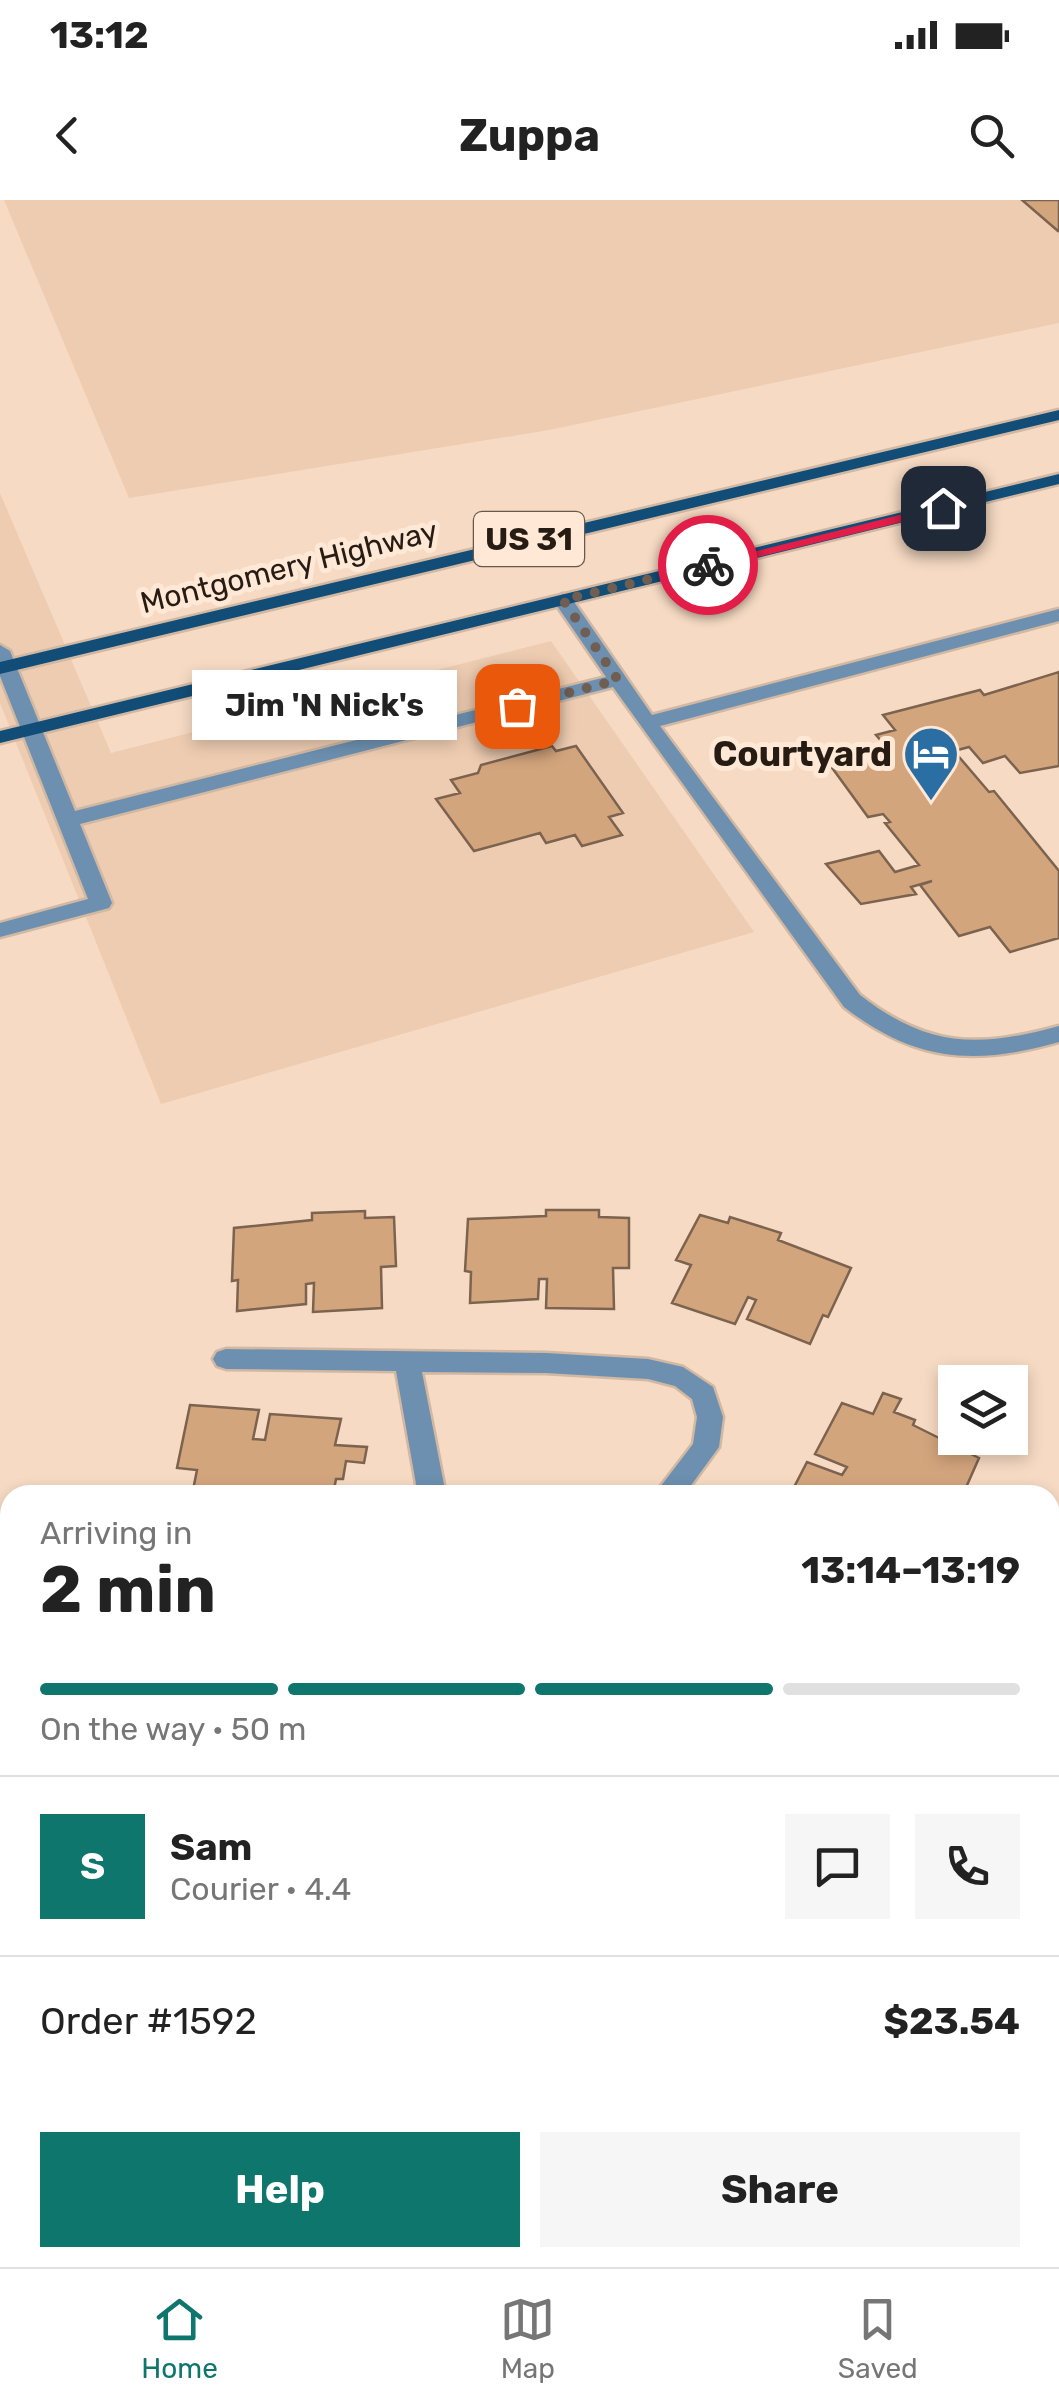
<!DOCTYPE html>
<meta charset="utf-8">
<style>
body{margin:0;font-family:Rubik,sans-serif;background:#f6f6f6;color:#222;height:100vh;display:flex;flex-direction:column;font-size:38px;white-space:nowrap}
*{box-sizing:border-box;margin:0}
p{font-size:32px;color:#767676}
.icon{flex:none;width:55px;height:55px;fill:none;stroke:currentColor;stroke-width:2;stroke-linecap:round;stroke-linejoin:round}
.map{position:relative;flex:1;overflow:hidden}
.panel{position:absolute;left:0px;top:1285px;width:1060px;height:782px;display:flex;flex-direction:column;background:#fff;border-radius:30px 30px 0 0;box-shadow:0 5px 15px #0003}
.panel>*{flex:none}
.tools{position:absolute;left:938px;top:1165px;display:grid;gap:20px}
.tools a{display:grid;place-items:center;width:90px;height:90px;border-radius:0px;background:#fff;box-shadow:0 5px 15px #0003;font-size:50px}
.pin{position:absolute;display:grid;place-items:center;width:85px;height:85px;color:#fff;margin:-42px;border-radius:20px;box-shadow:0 5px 15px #0006}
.courier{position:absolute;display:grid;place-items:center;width:100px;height:100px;margin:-50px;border:8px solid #e11d48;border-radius:50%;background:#fff;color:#222;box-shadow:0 2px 12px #0007}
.bubble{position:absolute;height:70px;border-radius:0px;background:#fff;box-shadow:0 5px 15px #0003;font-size:32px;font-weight:700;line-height:70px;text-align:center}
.overview em{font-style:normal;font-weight:700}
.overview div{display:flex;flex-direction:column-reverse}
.overview{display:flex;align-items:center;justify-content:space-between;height:170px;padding:0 40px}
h1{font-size:65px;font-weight:700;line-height:75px}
.bar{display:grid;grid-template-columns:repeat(4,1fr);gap:15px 10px;align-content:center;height:120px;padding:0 40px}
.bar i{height:12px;border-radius:8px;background:#e0e0e0}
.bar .selected{background:#0f766e}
.bar p{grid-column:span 4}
.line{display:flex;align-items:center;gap:25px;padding:0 40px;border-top:2px solid #e0e0e0}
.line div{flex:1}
.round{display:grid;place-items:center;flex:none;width:105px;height:105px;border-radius:0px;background:#f6f6f6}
.primary-button{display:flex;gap:20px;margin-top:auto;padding:20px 40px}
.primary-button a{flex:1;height:115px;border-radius:0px;background:#0f766e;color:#fff;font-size:40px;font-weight:700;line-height:115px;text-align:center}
.primary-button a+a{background:#f6f6f6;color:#222}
.status{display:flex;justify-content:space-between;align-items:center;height:70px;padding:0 50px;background:#fff;direction:ltr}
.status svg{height:28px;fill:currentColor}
header{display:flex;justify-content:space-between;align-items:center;height:130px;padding:0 40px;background:#fff;font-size:45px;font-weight:700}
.dock{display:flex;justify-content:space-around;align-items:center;height:140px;border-top:2px solid #e0e0e0;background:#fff;font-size:28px;color:#767676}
.dock a{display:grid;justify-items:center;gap:5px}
.dock .selected{color:#0f766e}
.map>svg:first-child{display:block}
</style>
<div class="status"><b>13:12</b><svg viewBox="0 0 49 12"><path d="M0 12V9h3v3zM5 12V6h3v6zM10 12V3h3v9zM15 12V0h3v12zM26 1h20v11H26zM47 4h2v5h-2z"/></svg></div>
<header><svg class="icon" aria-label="back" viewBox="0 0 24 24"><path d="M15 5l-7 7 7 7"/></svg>Zuppa<svg class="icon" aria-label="search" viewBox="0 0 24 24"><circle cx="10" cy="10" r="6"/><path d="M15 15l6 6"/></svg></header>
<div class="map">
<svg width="1059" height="2067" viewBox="0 0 1059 2067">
<rect width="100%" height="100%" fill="#f6dac3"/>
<path fill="#eeccb1" d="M4 0H1059V123L549 230 129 298Z
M0 293 111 553 551 441 754 732 161 904 0 503Z"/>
<path fill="#d3a57d" stroke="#7b634f" stroke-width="2.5" d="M1022 0H1059V30L1058 31Z
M1059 472V566L1020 573 1005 556 983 563 969 547 954 551 989 592 994 591 1059 671V738L1010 752 990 727 959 736 920 685 932 681 911 687 916 694 861 704 826 664 879 651 895 672 919 665 885 623 890 622 883 614 868 617 822 554 835 550 846 564 857 560 851 554 888 549 876 535 895 530 883 515 980 490 984 495Z
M552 546 556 551 576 546 623 613 609 617 622 635 582 646 575 635 546 643 540 633 474 651 436 599 460 593 451 580 478 573 481 565Z
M546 1010H599V1017L629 1018V1068H613L614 1109 546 1108 547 1079H539L538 1099 470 1103 471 1072 465 1071 468 1019 546 1016Z
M365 1011V1018L394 1017 396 1066 381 1067 382 1108 313 1112 314 1083 306 1084V1104L237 1111 238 1080 232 1081 234 1028 312 1020V1013Z
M700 1015 728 1023 730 1017 781 1033 778 1040 851 1068 828 1117 823 1115 810 1144 747 1119 756 1100 748 1097 735 1124 672 1103 691 1065 676 1060Z
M883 1193 901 1199 894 1212 915 1220 913 1225 979 1258 964 1292 955 1287 951 1295H790L807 1262 842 1275 847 1267 815 1254 842 1203 873 1214Z
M190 1205 259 1210 253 1239 265 1240 270 1214 341 1219 335 1245 367 1247 364 1263 346 1261 343 1279H336L333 1295H192L197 1270 177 1268Z
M0 1461 4 1462 0 1542Z
M120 2058H172L169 2067Z"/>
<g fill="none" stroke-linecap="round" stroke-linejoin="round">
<g stroke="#d1b8a3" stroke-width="5">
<path id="service" d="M563 394 570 396 652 515 1059 409V421L660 526 860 795C928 848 978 848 1059 826V842C974 866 915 862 844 807L613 487 80 624 112 703 109 708 0 737V723L88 699 0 476V445L10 451 75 611 606 477 553 400Z
M734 2058H776L773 2067H730Z
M833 2058H880L884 2067H836Z"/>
</g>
<g stroke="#d1b8a3" stroke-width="5">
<path id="minor" d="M226 1149 546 1153 648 1159 683 1167 713 1187 723 1217 719 1247 684 1295H654L693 1244 697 1217 692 1199 675 1186 648 1179 546 1173 422 1172 446 1295H418L396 1171 226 1169 217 1166 213 1159 217 1152Z
M1059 1783V1822L1050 1826V1787Z
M498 2058H533L537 2067H501Z
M923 2058H957L955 2067H921Z"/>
</g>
<g stroke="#d1b8a3" stroke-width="5">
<path id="primary" d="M1059 210V220L0 474V462Z
M1059 274V284L0 543V531Z"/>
</g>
<use href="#service" fill="#6d90b0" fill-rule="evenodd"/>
<use href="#minor" fill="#6d90b0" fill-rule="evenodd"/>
<use href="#primary" fill="#124d78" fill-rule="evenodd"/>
</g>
<path fill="#e11d48" d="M943 304 947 311 708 369 702 365Z"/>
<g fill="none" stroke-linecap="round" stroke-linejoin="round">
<path stroke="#6f5e51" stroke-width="10" stroke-dasharray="0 18" d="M517 506 618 480 563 400 708 365"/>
</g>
<defs>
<g id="hotel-pin" transform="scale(2.875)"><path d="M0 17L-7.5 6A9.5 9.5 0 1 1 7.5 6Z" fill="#2a6ea3" stroke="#ffe8d5"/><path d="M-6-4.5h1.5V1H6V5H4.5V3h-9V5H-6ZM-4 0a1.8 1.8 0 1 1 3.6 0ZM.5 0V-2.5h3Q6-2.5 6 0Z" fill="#fff"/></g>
</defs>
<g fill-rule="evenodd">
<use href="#hotel-pin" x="931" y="554"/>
</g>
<g text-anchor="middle" stroke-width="10" stroke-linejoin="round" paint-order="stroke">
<g font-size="30" fill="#261c13" stroke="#ffe8d5">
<text transform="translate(289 367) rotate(-14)" y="10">Montgomery Highway</text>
</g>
<rect fill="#ffe8d5" stroke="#67594d" stroke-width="2.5" x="474" y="312" width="110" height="54" rx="8"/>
<g font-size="32" font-weight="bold" fill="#261c13">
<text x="529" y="350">US 31</text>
</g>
<g font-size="35" font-weight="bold" fill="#261c13" stroke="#ffe8d5" text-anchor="end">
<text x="892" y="566">Courtyard</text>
</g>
</g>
</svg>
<div class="tools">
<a><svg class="icon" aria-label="layers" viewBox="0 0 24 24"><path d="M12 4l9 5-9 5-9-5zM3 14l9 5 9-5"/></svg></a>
</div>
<div class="pin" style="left:517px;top:506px;background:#ea580c"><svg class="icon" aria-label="bag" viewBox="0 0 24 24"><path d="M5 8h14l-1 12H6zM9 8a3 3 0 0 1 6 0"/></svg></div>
<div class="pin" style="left:943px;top:308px;background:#1f2937"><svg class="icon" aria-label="home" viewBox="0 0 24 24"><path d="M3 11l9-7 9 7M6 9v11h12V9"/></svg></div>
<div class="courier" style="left:708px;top:365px"><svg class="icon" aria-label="bike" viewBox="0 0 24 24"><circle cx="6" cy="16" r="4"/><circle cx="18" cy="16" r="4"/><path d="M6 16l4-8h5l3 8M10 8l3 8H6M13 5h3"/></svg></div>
<div class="bubble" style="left:192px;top:470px;width:265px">Jim 'N Nick's</div>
<section class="panel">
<div class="overview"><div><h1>2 min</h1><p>Arriving in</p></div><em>13:14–13:19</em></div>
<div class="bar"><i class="selected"></i><i class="selected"></i><i class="selected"></i><i></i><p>On the way · 50 m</p></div>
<div class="line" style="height:180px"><b class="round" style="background:#0f766e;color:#fff">S</b><div><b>Sam</b><p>Courier · 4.4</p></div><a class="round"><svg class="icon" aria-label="chat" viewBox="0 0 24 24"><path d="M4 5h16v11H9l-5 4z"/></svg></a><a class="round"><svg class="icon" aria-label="phone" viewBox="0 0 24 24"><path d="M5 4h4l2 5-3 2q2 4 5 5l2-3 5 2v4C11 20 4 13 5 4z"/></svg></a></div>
<div class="line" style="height:130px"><div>Order #1592</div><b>$23.54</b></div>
<div class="primary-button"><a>Help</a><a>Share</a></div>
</section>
</div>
<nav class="dock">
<a class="selected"><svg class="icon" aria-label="home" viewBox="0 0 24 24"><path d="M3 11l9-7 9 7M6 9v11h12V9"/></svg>Home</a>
<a><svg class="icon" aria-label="map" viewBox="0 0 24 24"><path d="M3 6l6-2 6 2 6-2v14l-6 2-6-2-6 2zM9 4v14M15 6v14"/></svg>Map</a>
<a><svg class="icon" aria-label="saved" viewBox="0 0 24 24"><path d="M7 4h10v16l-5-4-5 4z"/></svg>Saved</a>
</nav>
